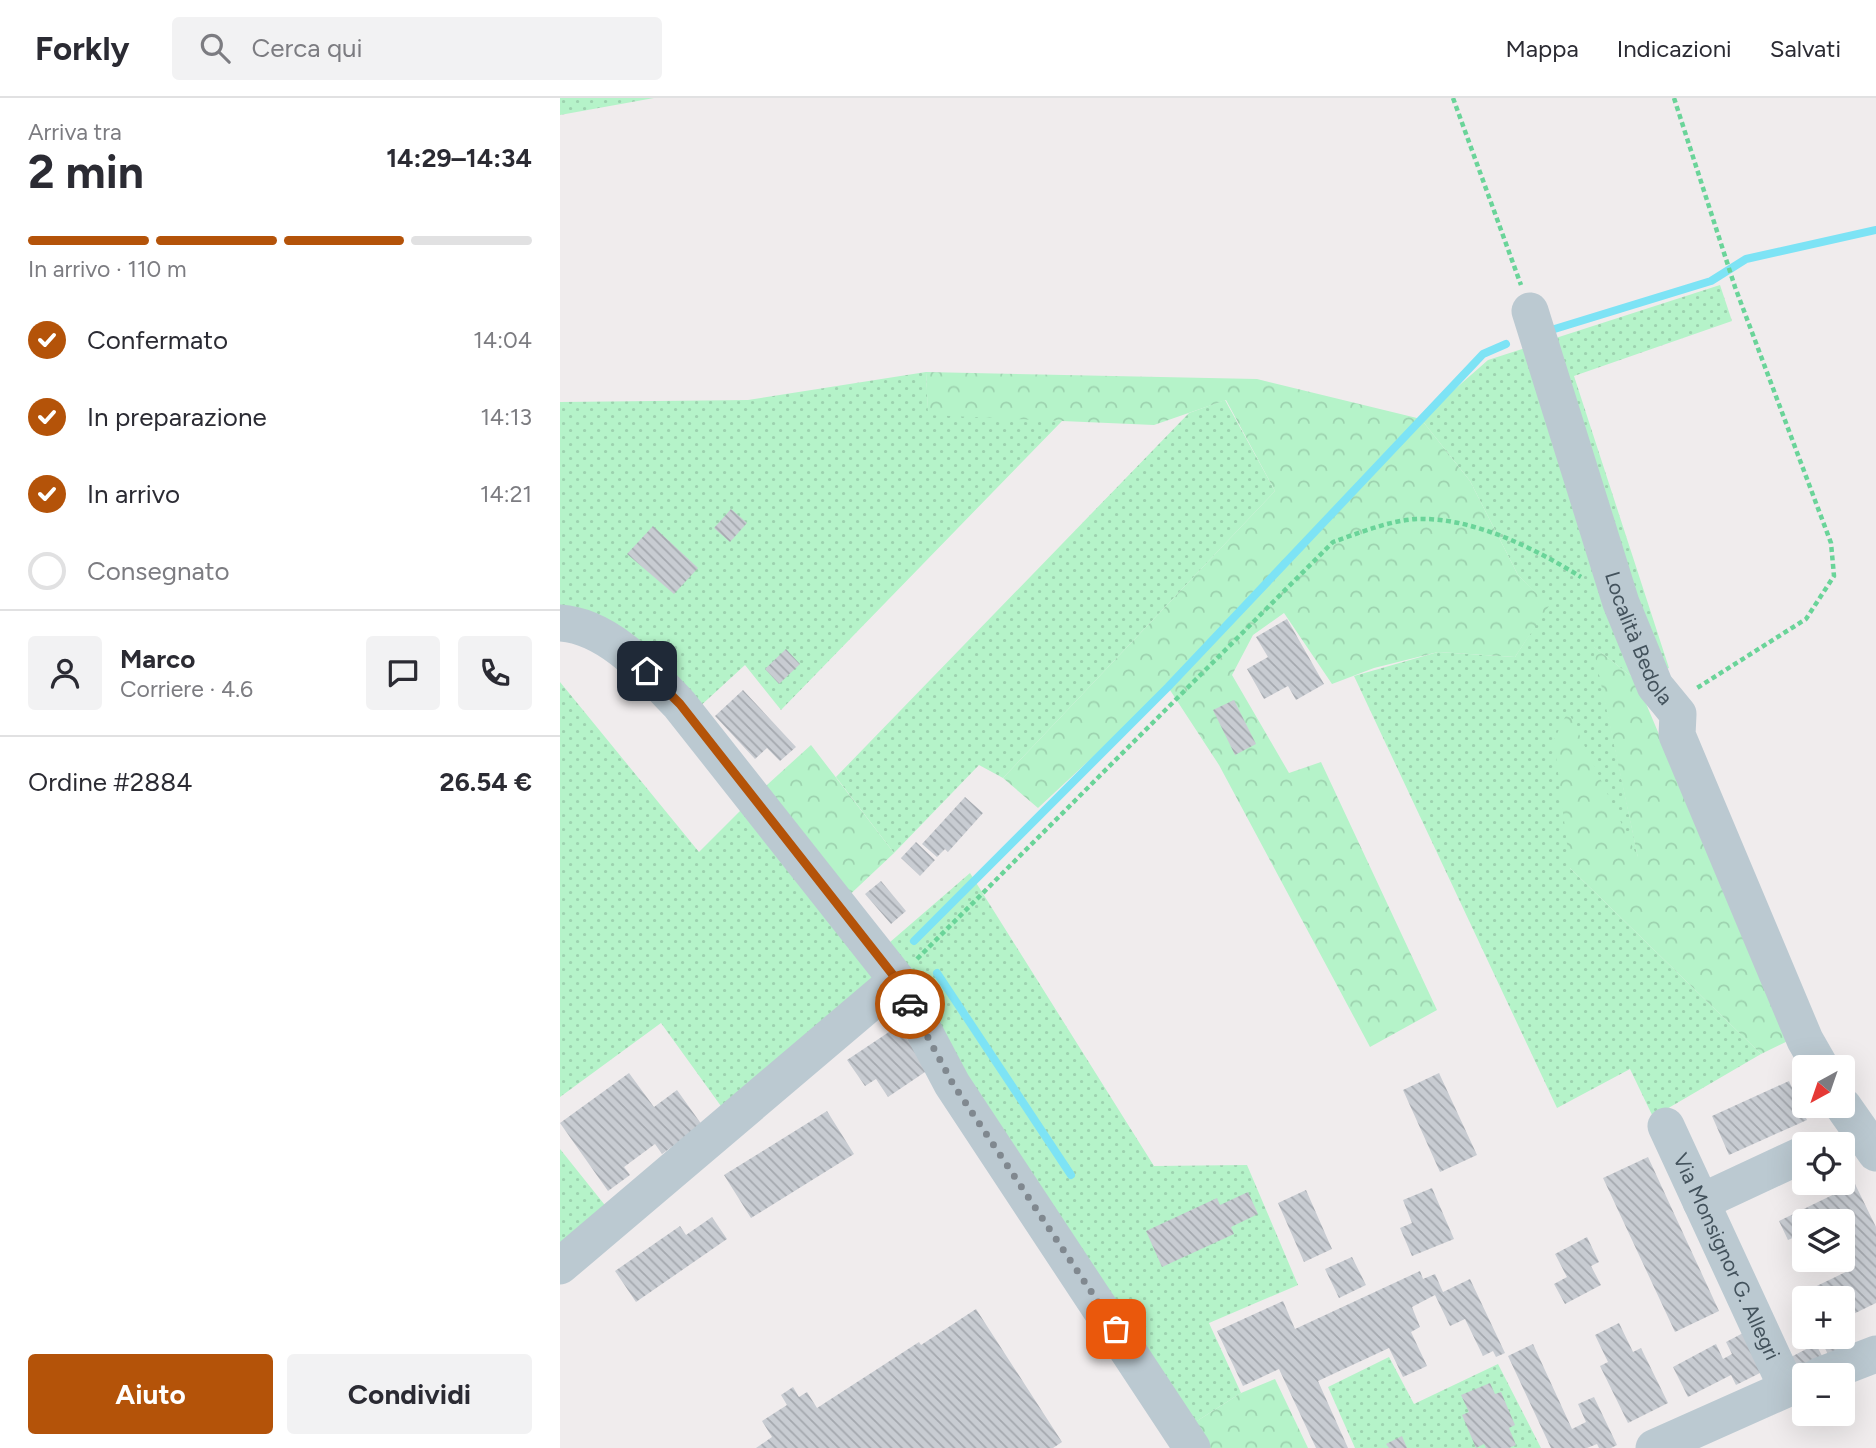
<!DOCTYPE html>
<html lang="it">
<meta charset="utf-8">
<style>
body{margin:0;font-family:Figtree,sans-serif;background:#f2f2f3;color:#2b2b33;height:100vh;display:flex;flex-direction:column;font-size:26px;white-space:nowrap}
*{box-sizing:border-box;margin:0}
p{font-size:23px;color:#7c7c81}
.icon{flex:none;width:38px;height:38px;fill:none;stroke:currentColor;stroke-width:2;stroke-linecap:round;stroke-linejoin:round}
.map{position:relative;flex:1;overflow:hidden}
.side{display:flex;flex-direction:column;background:#fff;width:560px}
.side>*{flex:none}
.needle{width:46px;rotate:220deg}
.controls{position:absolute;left:1232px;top:957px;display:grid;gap:14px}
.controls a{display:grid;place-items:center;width:63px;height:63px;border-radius:7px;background:#fff;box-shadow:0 7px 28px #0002;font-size:35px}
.pin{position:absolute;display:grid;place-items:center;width:60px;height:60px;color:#fff;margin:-30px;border-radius:14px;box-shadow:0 4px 10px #0006}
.courier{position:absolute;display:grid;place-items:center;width:70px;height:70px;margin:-35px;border:5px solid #b45309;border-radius:50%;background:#fff;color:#222;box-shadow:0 2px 9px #0007}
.overview em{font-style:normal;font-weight:700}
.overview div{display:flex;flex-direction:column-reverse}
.overview{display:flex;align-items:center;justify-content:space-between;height:119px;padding:0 28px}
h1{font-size:46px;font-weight:700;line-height:52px}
.bar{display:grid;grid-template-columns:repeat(4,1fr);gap:10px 7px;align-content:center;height:84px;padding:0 28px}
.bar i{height:9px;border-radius:5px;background:#e1e1e2}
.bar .active{background:#b45309}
.bar p{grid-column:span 4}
.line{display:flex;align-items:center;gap:18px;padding:0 28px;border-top:2px solid #e1e1e2}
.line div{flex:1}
.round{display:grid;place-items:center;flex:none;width:74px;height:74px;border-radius:7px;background:#f2f2f3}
ol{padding:0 28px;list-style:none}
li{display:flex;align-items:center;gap:21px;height:77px}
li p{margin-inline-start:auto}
li .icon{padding:7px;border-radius:50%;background:#b45309;color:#fff;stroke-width:4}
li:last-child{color:#7c7c81}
li i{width:38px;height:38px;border:4px solid #e1e1e2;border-radius:50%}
.button{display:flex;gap:14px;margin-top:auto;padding:14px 28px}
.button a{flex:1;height:80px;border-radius:7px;background:#b45309;color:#fff;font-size:28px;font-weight:700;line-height:80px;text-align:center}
.button a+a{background:#f2f2f3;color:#2b2b33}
header{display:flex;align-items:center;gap:42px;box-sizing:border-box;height:98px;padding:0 35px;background:#fff;border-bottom:2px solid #e1e1e2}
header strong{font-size:33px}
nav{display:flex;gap:38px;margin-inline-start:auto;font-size:24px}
.search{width:490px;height:63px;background:#f2f2f3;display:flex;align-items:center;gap:18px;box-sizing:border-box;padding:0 24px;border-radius:7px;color:#7c7c81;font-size:26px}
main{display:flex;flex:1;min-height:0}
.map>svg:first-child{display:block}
</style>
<header>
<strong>Forkly</strong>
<div class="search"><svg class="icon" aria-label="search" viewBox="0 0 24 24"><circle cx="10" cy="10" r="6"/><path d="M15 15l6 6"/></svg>Cerca qui</div>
<nav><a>Mappa</a><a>Indicazioni</a><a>Salvati</a></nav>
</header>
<main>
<section class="side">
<div class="overview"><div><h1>2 min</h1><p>Arriva tra</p></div><em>14:29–14:34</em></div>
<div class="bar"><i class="active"></i><i class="active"></i><i class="active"></i><i></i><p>In arrivo · 110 m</p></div>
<ol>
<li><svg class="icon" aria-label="check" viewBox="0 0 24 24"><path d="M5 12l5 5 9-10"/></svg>Confermato<p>14:04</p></li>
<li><svg class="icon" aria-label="check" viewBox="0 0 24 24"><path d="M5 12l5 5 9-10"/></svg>In preparazione<p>14:13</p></li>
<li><svg class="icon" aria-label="check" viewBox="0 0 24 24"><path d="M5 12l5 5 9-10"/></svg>In arrivo<p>14:21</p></li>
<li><i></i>Consegnato</li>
</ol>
<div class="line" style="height:126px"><a class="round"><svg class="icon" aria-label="person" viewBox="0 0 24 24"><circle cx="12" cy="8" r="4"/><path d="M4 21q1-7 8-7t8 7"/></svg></a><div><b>Marco</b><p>Corriere · 4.6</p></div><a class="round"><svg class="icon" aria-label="chat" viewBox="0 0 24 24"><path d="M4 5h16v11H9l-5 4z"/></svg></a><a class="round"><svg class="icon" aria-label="phone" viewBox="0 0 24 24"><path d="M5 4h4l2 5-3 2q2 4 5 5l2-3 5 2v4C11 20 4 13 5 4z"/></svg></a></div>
<div class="line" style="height:91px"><div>Ordine #2884</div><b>26.54 €</b></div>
<div class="button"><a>Aiuto</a><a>Condividi</a></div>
</section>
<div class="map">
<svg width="1316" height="1350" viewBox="0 0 1316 1350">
<defs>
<pattern id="grass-dots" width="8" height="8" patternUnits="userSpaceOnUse" patternTransform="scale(1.75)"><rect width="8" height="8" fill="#b5f3c9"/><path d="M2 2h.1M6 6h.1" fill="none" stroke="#9dd2af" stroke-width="1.8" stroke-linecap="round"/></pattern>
<pattern id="forest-crowns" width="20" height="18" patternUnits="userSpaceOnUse" patternTransform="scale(1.75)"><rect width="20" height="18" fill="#b5f3c9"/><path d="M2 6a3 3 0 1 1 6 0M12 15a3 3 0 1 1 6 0" fill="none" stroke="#9dd2af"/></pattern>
<pattern id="building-back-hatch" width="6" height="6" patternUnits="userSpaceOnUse" patternTransform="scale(1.75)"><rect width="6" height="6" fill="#c8ccd2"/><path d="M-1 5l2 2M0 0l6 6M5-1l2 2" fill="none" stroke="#a4a8ae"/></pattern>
</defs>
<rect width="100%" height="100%" fill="#f0eced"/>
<path fill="url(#grass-dots)" d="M0 0H94L0 17Z
M1160 187 1172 223 1014 278 1109 570 1076 582 1034 549 1079 764 1010 770 1201 956 1093 1019 1070 971 997 1010 794 578 878 554 955 559 988 508 958 477 910 383 861 321 928 262Z
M366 274 368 311 502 323 221 612 185 567 137 611 0 530V304L188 302Z
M665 302 715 393 443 680 419 667 334 755 276 679 629 315Z
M0 584 139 754 198 695 322 851 410 775 594 1068 687 1067 738 1187 649 1225 681 1295 626 1330 342 878 171 1022 101 925 0 999Z
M0 1051 52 1116 6 1152 0 1143Z
M829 1259 854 1306 938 1266 981 1350H795L768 1289Z"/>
<path fill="url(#forest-crowns)" d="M366 274 697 281 861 321 910 383 958 477 989 508 955 559 878 554 814 570 772 586 724 515 693 537 672 577 729 675 761 664 877 912 810 949 659 667 608 589 478 710 443 680 715 393 666 302 594 327 368 317Z
M1033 548 1076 582 1189 849 1234 940 1201 956 1010 770 994 642 1008 613 1078 760Z
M251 647 334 755 282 804 198 695Z
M715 1281 748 1350H637L626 1330 681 1295Z"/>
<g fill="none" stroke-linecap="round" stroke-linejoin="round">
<path stroke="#7de3f5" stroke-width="8" d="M988 233 1151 183 1186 161 1316 132
M354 843 608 589 923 256 946 246
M377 875 511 1077"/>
</g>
<path fill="url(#building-back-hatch)" d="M171 411 187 425 170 444 154 430Z
M93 428 138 470 114 496 67 456Z
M727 521 764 586 736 602 728 588 704 601 687 571 708 559 696 539Z
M226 551 240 566 219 586 205 571Z
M183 592 236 649 220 663 207 650 195 661 155 618Z
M674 602 696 646 675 657 653 612Z
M405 699 423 715 388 754 385 751 377 759 362 746Z
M356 744 375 762 360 778 341 760Z
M321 783 346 813 331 826 305 796Z
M338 928 368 972 328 999 316 981 305 988 287 962Z
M69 975 94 1009 117 992 142 1027 102 1056 95 1046 64 1069 70 1077 48 1093 0 1025Z
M879 975 917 1057 880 1074 843 992Z
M1229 983 1247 1022 1169 1057 1152 1018Z
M267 1013 294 1056 191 1120 164 1077Z
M1088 1059 1159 1213 1115 1234 1043 1080Z
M1295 1086 1316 1129V1205L1283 1221V1200H1244V1210L1238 1197 1294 1170 1283 1148V1124H1244V1135L1228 1142 1219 1123Z
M872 1090 894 1141 852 1158 840 1130 852 1125 843 1102Z
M746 1092 772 1151 744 1164 718 1105Z
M688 1094 698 1116 671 1129 674 1136 602 1169 586 1133 657 1100 660 1107Z
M152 1119 167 1141 76 1204 55 1173 120 1128 126 1137Z
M1027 1139 1039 1164 1031 1168 1041 1187 1005 1206 994 1186 1007 1179 995 1156Z
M792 1159 806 1187 779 1200 765 1171Z
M860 1173 863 1181 875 1176 883 1194 910 1181 945 1255 936 1259 933 1253 923 1258 905 1221 890 1228 875 1197 852 1209 860 1229 851 1234 867 1268 843 1279 829 1250 758 1283 788 1350H756L719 1271 683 1288 657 1233 723 1203 735 1231Z
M416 1211 502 1344 493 1350H196L212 1339 202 1323 227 1307 221 1297 233 1289 239 1299 247 1294 257 1310 359 1244 361 1247Z
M1059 1225 1073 1254 1081 1250 1108 1305 1068 1325 1040 1268 1048 1264 1035 1237Z
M1283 1232 1292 1252 1271 1263 1262 1244 1271 1239H1283Z
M1183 1235 1202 1274 1176 1287 1171 1277 1128 1299 1113 1269 1156 1246 1163 1261 1172 1256 1166 1244Z
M973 1246 1012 1331 1026 1324 1018 1306 1034 1299 1057 1347 1051 1350H1039L1037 1346 1027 1350H991L948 1258Z
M1256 1246 1264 1262 1241 1279 1231 1259Z
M930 1285 935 1296 941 1294 955 1327 949 1330 956 1347 949 1350H926L924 1346 916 1350 902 1317 909 1314 901 1297Z
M842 1338 847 1350H829L826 1346Z"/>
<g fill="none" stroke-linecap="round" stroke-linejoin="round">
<path stroke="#6ad499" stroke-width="4.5" stroke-dasharray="5 3.5" stroke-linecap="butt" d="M893 0 961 187
M1114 0 1175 189 1271 445 1274 478 1246 521 1137 590
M357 861 773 444C799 435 828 423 856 421 913 419 974 450 1021 479"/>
<g stroke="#bbc9d1" stroke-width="37">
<path id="s1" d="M970 213 1061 505 1095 588 1118 616 1117 637 1245 942 1261 970"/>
<path d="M0 525C48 528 88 574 119 606L337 882 392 986 632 1350"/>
<path d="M1283 1008 1316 1055"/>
<path id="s2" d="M1106 1028 1227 1290"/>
<path d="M1141 1104 1244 1056"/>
<path d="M0 1168 337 882"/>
<path d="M1259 1278 1316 1256"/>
<path d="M1094 1350 1244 1283"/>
</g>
</g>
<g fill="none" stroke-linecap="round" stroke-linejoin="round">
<path stroke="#80888f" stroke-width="7" stroke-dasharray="0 12.6" d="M350 906 393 986 556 1231"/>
<path stroke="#b45309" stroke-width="9" d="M87 573 120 606 337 882 350 906"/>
</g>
<g text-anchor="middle" stroke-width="5" stroke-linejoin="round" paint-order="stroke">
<g font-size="21" fill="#43525c" stroke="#fff">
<text dy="7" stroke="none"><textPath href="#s1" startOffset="345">Località Bedola</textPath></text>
<text dy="7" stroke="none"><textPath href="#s2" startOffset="144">Via Monsignor G. Allegri</textPath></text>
</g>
</g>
</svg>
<div class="controls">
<a><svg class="needle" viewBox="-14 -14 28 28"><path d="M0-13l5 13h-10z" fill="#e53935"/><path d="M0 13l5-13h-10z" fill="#7c7c81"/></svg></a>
<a><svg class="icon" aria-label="locate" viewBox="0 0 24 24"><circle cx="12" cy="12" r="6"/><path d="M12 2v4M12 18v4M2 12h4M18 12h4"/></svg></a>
<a><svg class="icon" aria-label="layers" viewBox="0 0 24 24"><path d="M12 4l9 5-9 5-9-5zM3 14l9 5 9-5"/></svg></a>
<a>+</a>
<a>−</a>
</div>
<div class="pin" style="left:556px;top:1231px;background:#ea580c"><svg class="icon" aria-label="bag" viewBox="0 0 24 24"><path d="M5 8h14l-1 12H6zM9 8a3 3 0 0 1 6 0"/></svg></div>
<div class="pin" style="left:87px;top:573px;background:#1f2937"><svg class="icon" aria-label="home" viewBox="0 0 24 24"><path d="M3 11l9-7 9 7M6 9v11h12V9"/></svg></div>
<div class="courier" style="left:350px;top:906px"><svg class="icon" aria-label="car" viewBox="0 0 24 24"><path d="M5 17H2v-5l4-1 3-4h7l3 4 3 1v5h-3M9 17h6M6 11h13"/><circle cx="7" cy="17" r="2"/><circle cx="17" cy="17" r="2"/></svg></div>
</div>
</main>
